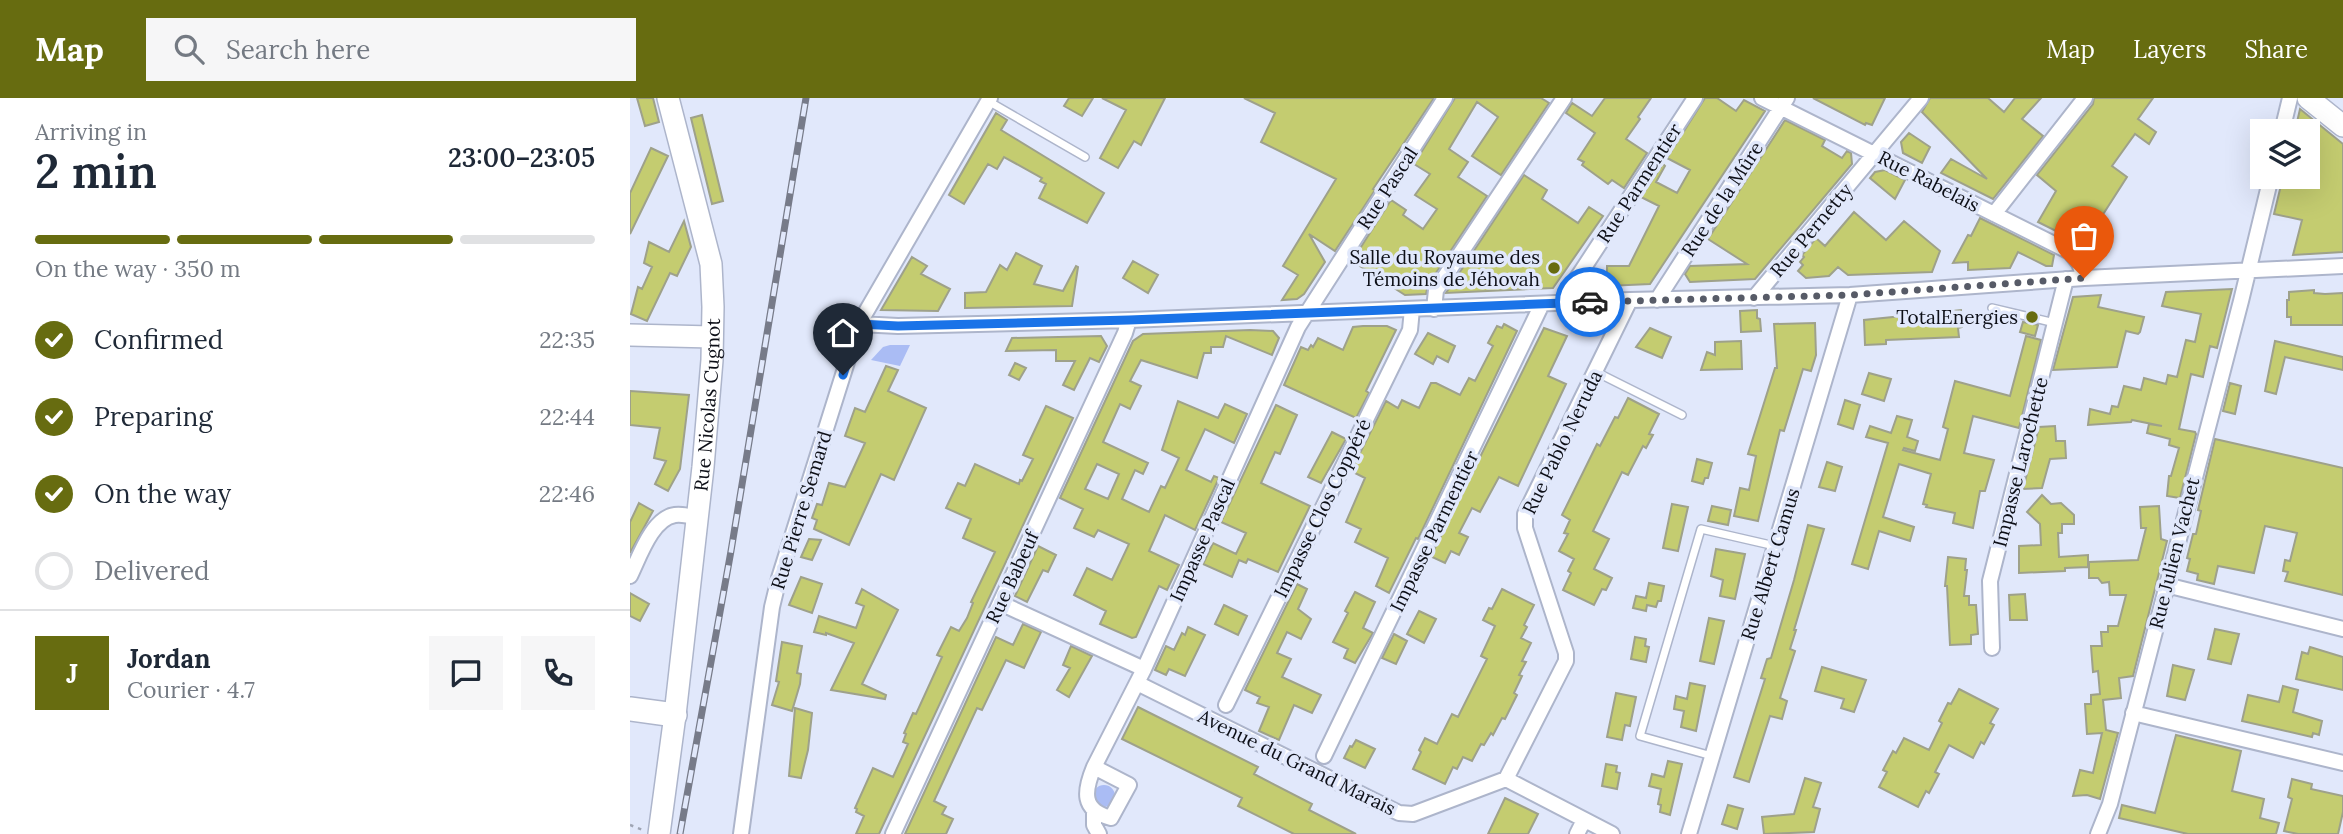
<!DOCTYPE html>
<meta charset="utf-8">
<style>
body{margin:0;font-family:Lora,serif;background:#f6f6f7;color:#1f2937;height:100vh;display:flex;flex-direction:column;font-size:26px;white-space:nowrap}
*{box-sizing:border-box;margin:0}
p{font-size:23px;color:#747a83}
.icon{flex:none;width:38px;height:38px;fill:none;stroke:currentColor;stroke-width:2;stroke-linecap:round;stroke-linejoin:round}
.map{position:relative;flex:1;overflow:hidden}
.side{display:flex;flex-direction:column;background:#fff;width:630px}
.side>*{flex:none}
.fabs{position:absolute;left:1620px;top:21px;display:grid;gap:14px}
.fabs a{display:grid;place-items:center;width:70px;height:70px;border-radius:0px;background:#fff;box-shadow:0 7px 28px #0002;font-size:35px}
.pin{position:absolute;display:grid;place-items:center;width:60px;height:60px;color:#fff;margin:-72px -30px;border-radius:50% 50% 50% 0;rotate:-45deg;box-shadow:0 0 7px #0007}
.pin .icon{rotate:45deg}
.courier{position:absolute;display:grid;place-items:center;width:70px;height:70px;margin:-35px;border:5px solid #1a73e8;border-radius:50%;background:#fff;color:#222;box-shadow:0 2px 9px #0007}
.headline em{font-style:normal;font-weight:600}
.headline div{display:flex;flex-direction:column-reverse}
.headline{display:flex;align-items:center;justify-content:space-between;height:119px;padding:0 35px}
h1{font-size:46px;font-weight:600;line-height:52px}
.bar{display:grid;grid-template-columns:repeat(4,1fr);gap:10px 7px;align-content:center;height:84px;padding:0 35px}
.bar i{height:9px;border-radius:5px;background:#e0e1e3}
.bar .active{background:#676c10}
.bar p{grid-column:span 4}
.line{display:flex;align-items:center;gap:18px;padding:0 35px;border-top:2px solid #e0e1e3}
.line div{flex:1}
.round{display:grid;place-items:center;flex:none;width:74px;height:74px;border-radius:0px;background:#f6f6f7}
ol{padding:0 35px;list-style:none}
li{display:flex;align-items:center;gap:21px;height:77px}
li p{margin-inline-start:auto}
li .icon{padding:7px;border-radius:50%;background:#676c10;color:#fff;stroke-width:4}
li:last-child{color:#747a83}
li i{width:38px;height:38px;border:4px solid #e0e1e3;border-radius:50%}
header{display:flex;align-items:center;gap:42px;box-sizing:border-box;height:98px;padding:0 35px;background:#676c10;color:#fff}
header strong{font-size:33px}
nav{display:flex;gap:38px;margin-inline-start:auto;font-size:24px}
.search{width:490px;height:63px;background:#f6f6f7;display:flex;align-items:center;gap:18px;box-sizing:border-box;padding:0 24px;border-radius:0px;color:#747a83;font-size:26px}
main{display:flex;flex:1;min-height:0}
.map>svg:first-child{display:block}
</style>
<header>
<strong>Map</strong>
<div class="search"><svg class="icon" aria-label="search" viewBox="0 0 24 24"><circle cx="10" cy="10" r="6"/><path d="M15 15l6 6"/></svg>Search here</div>
<nav><a>Map</a><a>Layers</a><a>Share</a></nav>
</header>
<main>
<section class="side">
<div class="headline"><div><h1>2 min</h1><p>Arriving in</p></div><em>23:00–23:05</em></div>
<div class="bar"><i class="active"></i><i class="active"></i><i class="active"></i><i></i><p>On the way · 350 m</p></div>
<ol>
<li><svg class="icon" aria-label="check" viewBox="0 0 24 24"><path d="M5 12l5 5 9-10"/></svg>Confirmed<p>22:35</p></li>
<li><svg class="icon" aria-label="check" viewBox="0 0 24 24"><path d="M5 12l5 5 9-10"/></svg>Preparing<p>22:44</p></li>
<li><svg class="icon" aria-label="check" viewBox="0 0 24 24"><path d="M5 12l5 5 9-10"/></svg>On the way<p>22:46</p></li>
<li><i></i>Delivered</li>
</ol>
<div class="line" style="height:126px"><b class="round" style="background:#676c10;color:#fff">J</b><div><b>Jordan</b><p>Courier · 4.7</p></div><a class="round"><svg class="icon" aria-label="chat" viewBox="0 0 24 24"><path d="M4 5h16v11H9l-5 4z"/></svg></a><a class="round"><svg class="icon" aria-label="phone" viewBox="0 0 24 24"><path d="M5 4h4l2 5-3 2q2 4 5 5l2-3 5 2v4C11 20 4 13 5 4z"/></svg></a></div>
</section>
<div class="map">
<svg width="1713" height="736" viewBox="0 0 1713 736">
<rect width="100%" height="100%" fill="#e1e8fb"/>
<path fill="#aabcf4" d="M260 247H280L270 268 241 262 253 249Z
M463 698a11 11 0 1 1 22 0a11 11 0 1 1-22 0Z"/>
<path fill="#c4cc70" stroke="#9ea18a" stroke-width="2" fill-rule="evenodd" d="M7 0H23L29 24 15 28Z
M439 0H463L452 18 434 8Z
M472 0H535L511 47 504 43 488 70 470 60 496 12Z
M614 0H804L743 91 745 92 705 153 679 136 695 164 674 196 667 201 652 202 668 177 653 168 706 81 631 44 645 15Z
M825 0H911L919 5 871 77 842 58 868 19 847 4 819 51 838 64 828 79 857 98 798 187 796 196 775 197 722 163 761 102 776 112 773 117 793 131 807 111 785 97 800 76 784 66Z
M975 0H1021L1008 19 1010 21 996 41 1017 55 994 90 982 82 978 86 952 67 954 64 948 61 965 35 936 15 942 5 962 18Z
M1075 0H1087L1106 13 1114 2 1135 13 1020 186 977 188V168H999L1029 108 1011 99 1033 66 1035 68 1026 84 1047 95 1060 72 1037 60Z
M1183 0H1255L1242 27 1236 25 1235 27Z
M1300 0H1358L1374 14 1385 0H1411L1392 21 1413 38 1363 101 1311 75 1321 61 1357 81 1292 14Z
M1464 0H1523L1508 21 1526 34 1519 46 1505 36 1482 68 1497 79 1461 135 1439 120 1430 135 1408 124 1426 93 1407 77 1463 6Z
M1670 11 1713 46V154L1663 157 1672 122 1644 116 1653 79H1678L1683 52 1678 51V33H1665Z
M366 15 377 22 371 32 474 95 457 125 409 100 416 86 410 83 412 80 374 59 367 71 358 66 334 106 319 97Z
M72 17 93 103 82 106 61 20Z
M1155 22 1195 42 1192 48 1212 60 1217 53 1221 55 1222 66 1125 181 1060 184 1055 176 1060 168 1117 166 1078 141Z
M1279 35 1300 49 1292 65 1273 55 1271 44Z
M21 50 38 58 0 136V95Z
M1255 72 1275 82 1265 101 1240 80 1245 74Z
M894 77 917 92 912 101 948 125 959 109 973 118 923 190 816 195Z
M1224 114 1256 142 1274 123 1310 153 1302 174 1218 177 1208 169 1199 178 1176 180 1168 173 1173 167 1170 164 1174 159 1172 157 1186 140 1195 148Z
M1350 120 1424 157 1422 168H1416L1388 154 1380 170 1338 172V164L1323 165 1338 137 1341 138Z
M54 123 61 149 47 178 40 175 17 223 1 216 8 189 12 191 22 169 14 165 19 144 39 154Z
M386 155 412 168 404 186 433 193 446 168 448 169 442 208 335 210V195L356 194 370 167 377 172Z
M282 159 297 168 291 176 320 191 308 213 251 212Z
M503 163 528 177 518 195 493 180Z
M1602 191 1587 250 1580 248 1573 279 1561 276 1549 331 1565 334 1566 336 1550 400 1537 398 1539 378H1541L1549 350 1539 347 1540 341 1517 335 1519 326 1532 328 1502 322 1501 324 1458 327 1460 311 1480 316 1482 308 1488 309 1494 288 1511 292 1514 280 1536 286 1538 277 1547 279 1556 242 1565 244 1571 216 1532 208 1536 194Z
M1684 192V195L1695 196 1713 195V227H1661V219H1657V202H1659V194Z
M1471 197 1468 209 1514 219 1510 234 1508 236 1496 233 1487 269 1423 272 1443 199Z
M1127 212V220L1130 221 1131 233 1111 234 1110 213Z
M1331 212 1332 229 1328 230 1329 239 1256 242V246L1235 247 1234 222Z
M1393 224 1408 227 1405 238 1390 234Z
M1185 225 1186 257 1181 273 1173 271 1154 333 1150 332 1128 423 1104 418 1110 390 1119 392 1126 358 1118 356 1145 270H1147L1144 226Z
M874 226 887 233 788 441 786 440 759 495 746 488 758 460 725 444 731 431 716 424 735 380 721 373 756 303 768 310 772 302 789 310 801 285H806L830 297 839 280 845 283 863 248 858 245 867 228 872 230Z
M733 228H757L766 232 736 293 739 295 726 320 654 287 671 249 678 252 681 247 683 249 688 240 713 252 723 229Z
M914 230 937 238 918 278 936 286 888 388 869 379 850 414 842 410 829 435 838 439 829 457 821 453 815 465 802 459 805 450Z
M1020 230 1041 239 1032 260 1006 249Z
M620 232 643 233 649 240 642 257 596 238 593 249H581V255H574L567 280 511 262 500 283 511 288 500 311 490 306 473 344 518 365 513 376 505 372 492 401 519 414 531 388 535 390 549 360 532 352 548 303 588 320 595 306 617 316 604 345 575 331 556 372 581 384 584 378 589 380 565 432 535 417 519 453 549 467 537 492 529 488 506 539 502 540 470 526 476 513 444 497 457 470 482 482 499 446 468 432 464 439 444 430 453 411 430 400 503 243 513 236ZM467 366 489 376 478 401 455 391Z
M798 235 825 248 818 264 807 258 803 266 785 256Z
M471 238 477 248 469 264 460 260 444 292 433 287 445 263H426V252L376 253 382 240Z
M1396 238 1411 242 1389 330 1343 318 1334 355 1364 362 1355 393H1350L1343 430 1323 425 1325 415 1296 409 1297 407 1293 406 1301 376 1269 366 1253 419 1284 429 1280 443 1249 433 1238 471 1222 466 1258 345 1236 339 1240 328 1261 335 1267 318 1282 322 1277 339 1288 343 1285 353 1274 350 1273 352 1310 362 1318 331 1313 329 1325 283 1380 298Z
M1111 243 1112 271 1071 272 1077 254 1085 257V244Z
M1645 243 1713 259V272L1655 259 1646 296 1635 293Z
M385 265 396 270 389 282 379 277Z
M256 268 268 272 258 293 296 310 264 382 251 376 219 447 184 431 187 422 182 420 187 406 192 407 199 385 215 389 235 345 215 338 225 310 235 314Z
M1239 275 1261 281 1254 303 1232 296Z
M1600 285 1611 288 1605 316 1593 313Z
M0 293 59 297 50 371 38 393 25 386 36 363 24 360 30 330 0 327Z
M998 300 1029 316 1019 336 1023 337 1016 350 1013 348 998 377 992 374 963 433 979 441 964 471 982 480 976 492 972 491 964 507 933 492 941 475 938 473 944 461 929 453 938 436 934 435 940 422 932 417 967 346 970 348 985 319 988 320Z
M1215 302 1230 307 1223 331 1208 326Z
M646 307 667 317 650 356 645 354 631 385 680 408 648 474 618 461 616 465 609 462 602 479 573 466 583 445 606 456 616 435 591 424Z
M416 308 443 320 249 736H226L234 718 226 714 227 711 225 710 243 670 263 679 278 646 273 644 276 636 274 635 283 615 286 616 312 559 307 557 321 529 329 533 337 520 343 505 341 504 365 454 333 440 341 421 316 410 328 385 335 388 345 366 389 386 390 382 392 383 403 361 393 357Z
M1425 328 1426 343H1435L1436 360 1420 361 1412 390 1393 391 1409 329Z
M702 334 716 341 691 385 678 379Z
M1585 341 1713 370V497L1655 483 1658 474 1653 473 1655 462 1660 463 1667 435 1635 428 1624 475 1588 468 1584 486 1567 482 1568 476 1557 473 1560 461 1557 460 1563 436H1566L1571 413 1568 412Z
M1067 361 1082 365 1078 380H1075L1073 386 1062 383Z
M1197 364 1212 369 1205 393 1189 389Z
M1412 397 1421 406 1431 405 1444 417V426H1432V435H1428L1429 459 1458 457V469L1435 470V473L1389 475V448L1411 447 1410 426 1397 414Z
M9 405 23 413 0 455V424Z
M1042 406 1058 409 1048 453 1033 450Z
M1082 408 1101 412 1098 427 1078 423Z
M1529 408 1531 441 1537 443 1503 578 1489 580 1491 600 1473 602 1476 632 1488 635 1470 701 1457 697 1443 698 1450 672 1463 675 1472 635 1457 636 1455 606H1461V597L1470 596 1468 573 1463 574 1461 548H1472L1471 534H1478V528H1488L1496 497H1480L1479 484 1472 485 1468 480H1459V464L1508 462 1516 430H1511L1510 409Z
M1178 427 1194 431 1164 532H1166L1160 551 1165 553 1150 600 1157 603 1152 621 1140 618 1119 684 1104 679 1135 581 1131 580 1137 561 1141 560 1164 482Z
M179 441 191 442 182 462 171 459Z
M408 448 426 457 418 474 413 472 397 504 385 498Z
M1086 451 1115 456 1105 501 1090 498 1093 482 1081 478Z
M1318 459 1336 461 1335 472H1337L1334 498H1339V507H1346L1348 536 1341 537V546L1320 547 1317 488H1315Z
M171 479 192 486 182 515 159 507Z
M1019 485 1034 488 1031 503H1028L1026 509 1017 507 1016 513 1003 510 1006 498 1016 500Z
M667 486 677 491 668 511 681 521 671 541 657 534 647 555 661 561 652 579 691 597 682 615 664 607 649 642 629 633 639 609 627 605 630 599 615 592Z
M232 491 268 512 232 586 256 597 255 601 201 592 224 545 196 535V537L184 534 189 518 226 530 234 508 226 505Z
M872 491 904 507 894 527 897 529 891 540 901 545 892 563 896 564 889 577 892 578 884 595 887 597 875 621 872 620 863 637 861 635 854 647 851 646 842 663 833 659 827 671 823 669 815 686 783 671 791 654 789 652 795 640 807 646 822 616 828 619 857 561 851 558 865 528 853 522 859 510 862 511Z
M725 494 745 504 733 530 743 535 725 565 714 560 718 551 703 544 718 515 715 513Z
M0 495 19 506 10 523 0 518Z
M1395 496 1397 522H1380L1379 497Z
M594 507 617 518 608 537 585 526Z
M789 513 806 521 794 545 777 536Z
M1079 520 1094 523 1084 566 1070 563Z
M393 526 411 534 394 570 376 562 352 612 347 610 304 703 316 709 312 716 323 721 316 736H275L366 539 383 547Z
M558 529 575 537 555 578 539 571 536 577 525 572 536 548 544 552 552 535 555 537Z
M1585 531 1609 536 1601 566 1578 561Z
M764 536 777 543 766 566 752 560Z
M1005 539 1016 541 1015 548 1019 549 1016 564 1001 561Z
M152 544 172 548 167 575 171 576 170 586 162 613 142 607 149 584 146 583Z
M441 548 462 558 439 599 427 592 440 570 433 567Z
M1680 549 1713 559V592L1666 581 1672 554 1678 556Z
M1543 567 1564 572 1555 602 1537 598Z
M1192 569 1236 582 1224 614 1211 610 1214 601 1185 593Z
M1060 585 1075 588 1066 633 1051 629 1054 613 1044 611 1046 598 1057 601Z
M1653 588 1668 592 1663 614 1692 623 1689 637 1683 635 1682 639 1612 623 1618 597 1649 604Z
M1329 591 1368 611 1360 625 1364 627 1354 646 1351 644 1343 660 1319 647 1305 674 1309 676 1299 695 1296 693 1288 709 1249 689 1257 674 1253 672 1263 653 1266 655 1274 640 1299 652 1312 625 1309 623 1318 605 1321 606Z
M986 595 1006 599 1000 628 995 627 992 642 977 639Z
M508 609 628 669 624 676 682 706 679 712 726 736H664L608 708 612 700 492 641Z
M165 610 182 615 178 652 171 680 159 678Z
M1546 637 1611 653 1602 693 1634 701 1630 720 1649 725 1646 736H1558L1489 720 1492 707 1525 715Z
M726 642 745 651 735 670 714 660 720 648 722 649Z
M1038 663 1052 666 1040 717 1030 714 1031 707 1028 706 1031 691 1019 688 1022 676 1034 679Z
M976 666 987 668 986 674 990 675 987 691 972 688Z
M1175 680 1191 685 1183 709 1190 711 1184 734 1134 736 1132 719 1164 716Z
M1662 681 1682 686 1681 691 1713 698V714L1708 736H1668L1654 733 1662 701 1658 699Z
M875 700 908 716 898 736H858Z
M1098 707 1113 711 1107 731 1092 726Z"/>
<g fill="none" stroke-linecap="round" stroke-linejoin="round">
<g stroke="#adb5cb" stroke-width="10">
<path id="lane" d="M358 3 455 59
M1362 210 1425 225
M966 274 1052 317
M1082 658 1010 638 1071 431 1145 448"/>
</g>
<g stroke="#adb5cb" stroke-width="18">
<path id="street" d="M1132 0 1440 154 1449 165 1454 180
M1652 33 1660 0
M1364 116 1455 0
M1124 200 1291 0
M1027 202 1157 0
M930 206 1065 0
M804 211 806 192 934 0
M229 226 268 228 499 222 1000 202 1220 197 1454 180 1713 168
M0 478C9 460 22 420 45 417 52 416 60 418 67 420
M1536 487 1713 531
M370 505 514 571
M1362 550 1360 483 1436 181
M507 585 769 715 783 716 876 681 982 736
M596 607 780 232 782 211
M1503 615 1713 665
M694 658 912 206
M464 669 499 687 481 720C451 712 454 693 464 669L514 571 668 229 815 0
M876 681 936 563V555L895 430V416L1000 202
M464 713V727L469 736
M111 736 142 509 149 480 229 226 360 0
M263 736 495 235 499 222
M947 736 954 722
M1059 736 1220 197
M1468 736 1480 706 1611 203 1641 79"/>
</g>
<g stroke="#adb5cb" stroke-width="24">
<g id="secondary">
<path d="M1678 0 1713 28"/>
<path d="M0 237 82 239"/>
<path id="s1" d="M29 736 45 617 73 369 82 262 83 209 81 166 38 0"/>
</g>
</g>
<g stroke="#adb5cb" stroke-width="26">
<path id="primary" d="M0 611 45 617"/>
</g>
<path stroke="#9fa5b4" stroke-width="2.5" stroke-dasharray="3.5 5" stroke-linecap="butt" d="M0 727 13 732"/>
<use href="#lane" stroke="#fff" stroke-width="7"/>
<use href="#street" stroke="#fff" stroke-width="14"/>
<use href="#secondary" stroke="#fff" stroke-width="21"/>
<use href="#primary" stroke="#fff" stroke-width="23"/>
<g stroke="#777b89" stroke-width="7">
<path id="rail" d="M50 736 101 453 176 0"/>
</g>
<use href="#rail" stroke="#e1e8fb" stroke-width="4.5" stroke-dasharray="13" stroke-linecap="butt"/>
</g>
<g fill="none" stroke-linecap="round" stroke-linejoin="round">
<path stroke="#575b67" stroke-width="7" stroke-dasharray="0 12.6" d="M960 204 1220 197 1454 180"/>
<path stroke="#1a73e8" stroke-width="9" d="M213 277 229 226 268 228 499 222 960 204"/>
</g>
<g fill="#676c10" stroke="#e1e8fb" stroke-width="2.5">
<circle cx="924" cy="170" r="7"/>
<circle cx="1402" cy="219" r="7"/>
</g>
<g text-anchor="middle" stroke-width="7" stroke-linejoin="round" paint-order="stroke">
<g font-size="19" fill="#0d0f17" stroke="#e1e8fb">
<text transform="translate(1299 83) rotate(27)" y="7">Rue Rabelais</text>
<text transform="translate(1009 85) rotate(-57)" y="7">Rue Parmentier</text>
<text transform="translate(757 90) rotate(-57)" y="7">Rue Pascal</text>
<text transform="translate(1092 101) rotate(-57)" y="7">Rue de la Mûre</text>
<text transform="translate(1181 132) rotate(-50)" y="7">Rue Pernetty</text>
<text dy="7" stroke="none"><textPath href="#s1" startOffset="432">Rue Nicolas Cugnot</textPath></text>
<text transform="translate(932 344) rotate(-64)" y="7">Rue Pablo Neruda</text>
<text transform="translate(1390 364) rotate(-76)" y="7">Impasse Larochette</text>
<text transform="translate(692 410) rotate(-64)" y="7">Impasse Clos Coppéré</text>
<text transform="translate(171 412) rotate(-73)" y="7">Rue Pierre Semard</text>
<text transform="translate(804 433) rotate(-64)" y="7">Impasse Parmentier</text>
<text transform="translate(572 442) rotate(-66)" y="7">Impasse Pascal</text>
<text transform="translate(1544 455) rotate(-76)" y="7">Rue Julien Vachet</text>
<text transform="translate(1140 466) rotate(-73)" y="7">Rue Albert Camus</text>
<text transform="translate(382 479) rotate(-65)" y="7">Rue Babeuf</text>
<text transform="translate(667 664) rotate(26)" y="7">Avenue du Grand Marais</text>
</g>
<g font-size="19" fill="#0d0f17" stroke="#e1e8fb" text-anchor="end">
<text x="910" y="166">Salle du Royaume des<tspan x="910" dy="22">Témoins de Jéhovah</tspan></text>
<text x="1388" y="226">TotalEnergies</text>
</g>
</g>
</svg>
<div class="fabs">
<a><svg class="icon" aria-label="layers" viewBox="0 0 24 24"><path d="M12 4l9 5-9 5-9-5zM3 14l9 5 9-5"/></svg></a>
</div>
<div class="pin" style="left:1454px;top:180px;background:#ea580c"><svg class="icon" aria-label="bag" viewBox="0 0 24 24"><path d="M5 8h14l-1 12H6zM9 8a3 3 0 0 1 6 0"/></svg></div>
<div class="pin" style="left:213px;top:277px;background:#1f2937"><svg class="icon" aria-label="home" viewBox="0 0 24 24"><path d="M3 11l9-7 9 7M6 9v11h12V9"/></svg></div>
<div class="courier" style="left:960px;top:204px"><svg class="icon" aria-label="car" viewBox="0 0 24 24"><path d="M5 17H2v-5l4-1 3-4h7l3 4 3 1v5h-3M9 17h6M6 11h13"/><circle cx="7" cy="17" r="2"/><circle cx="17" cy="17" r="2"/></svg></div>
</div>
</main>
